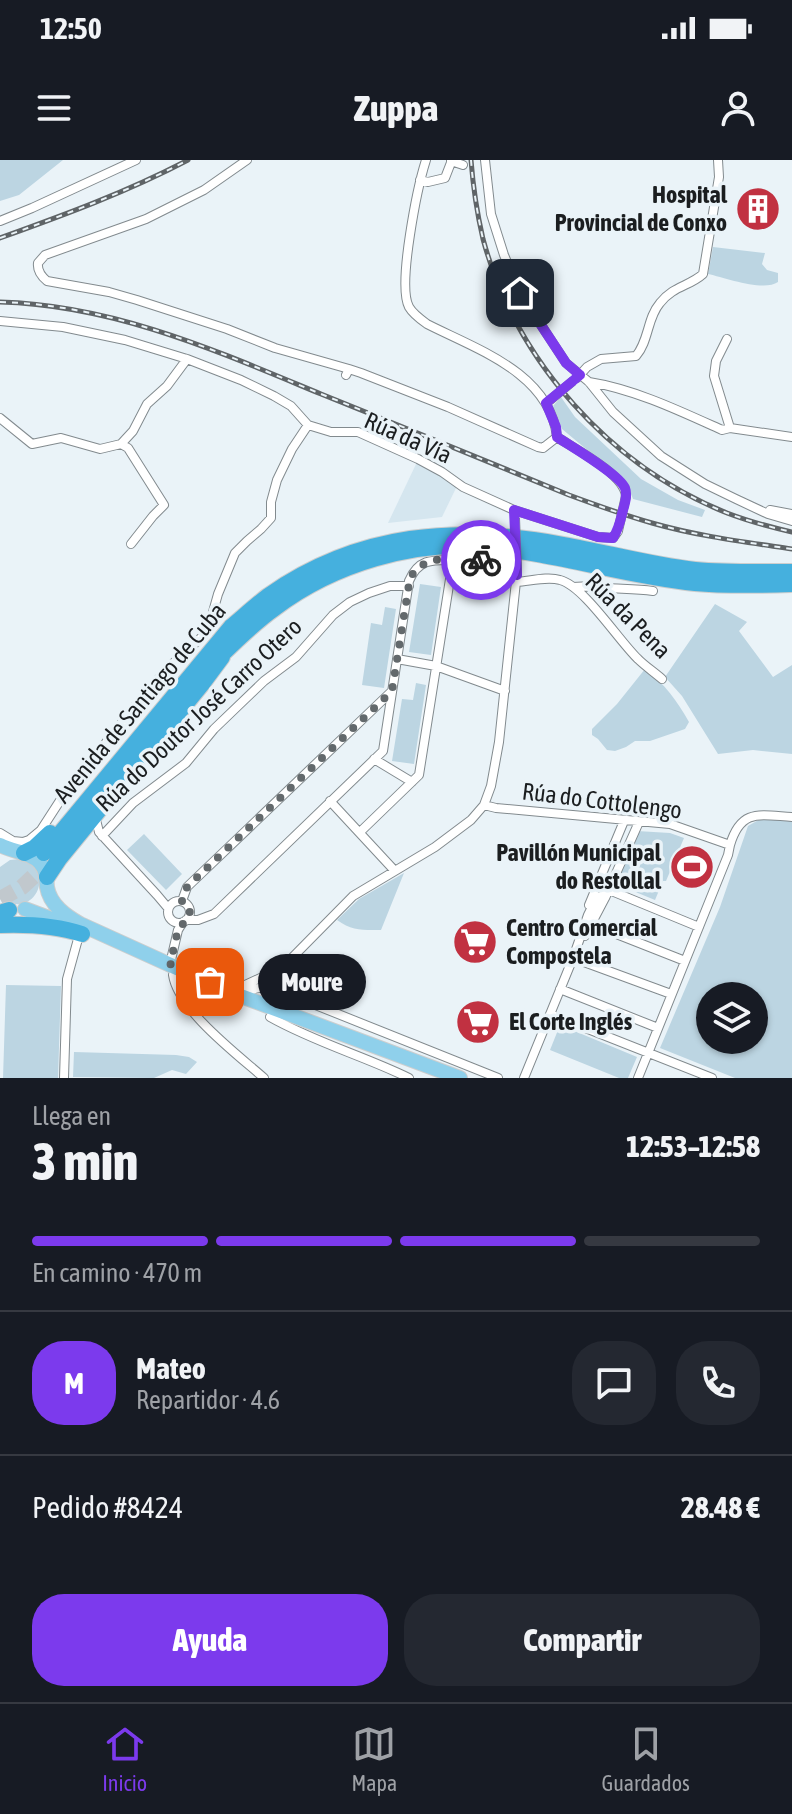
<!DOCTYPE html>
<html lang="es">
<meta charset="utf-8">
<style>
body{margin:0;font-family:"Asap Condensed",sans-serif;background:#242831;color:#f1f3f6;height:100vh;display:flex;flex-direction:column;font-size:30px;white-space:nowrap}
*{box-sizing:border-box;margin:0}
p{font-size:26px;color:#9ea1a6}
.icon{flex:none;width:44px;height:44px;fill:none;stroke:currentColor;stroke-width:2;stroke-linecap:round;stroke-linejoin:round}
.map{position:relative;height:918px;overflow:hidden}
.details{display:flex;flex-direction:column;background:#171b24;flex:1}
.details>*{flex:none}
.fabs{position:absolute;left:696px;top:822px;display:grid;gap:16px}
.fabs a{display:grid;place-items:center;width:72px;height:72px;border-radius:50%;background:#171b24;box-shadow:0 2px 6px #0004;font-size:40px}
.pin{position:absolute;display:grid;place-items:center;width:68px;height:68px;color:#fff;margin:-34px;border-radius:16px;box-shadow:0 4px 12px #0006}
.courier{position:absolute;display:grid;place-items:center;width:80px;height:80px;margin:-40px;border:6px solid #7c3aed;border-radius:50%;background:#fff;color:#222;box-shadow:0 2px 10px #0007}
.bubble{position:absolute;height:56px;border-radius:28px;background:#171b24;box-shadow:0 2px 6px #0004;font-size:26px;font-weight:800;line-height:56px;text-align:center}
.head em{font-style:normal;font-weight:800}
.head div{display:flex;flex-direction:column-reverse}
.head{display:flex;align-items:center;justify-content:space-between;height:136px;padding:0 32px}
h1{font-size:52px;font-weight:800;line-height:60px}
.bar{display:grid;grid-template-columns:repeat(4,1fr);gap:12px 8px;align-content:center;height:96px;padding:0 32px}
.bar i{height:10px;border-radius:6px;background:#363941}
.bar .current{background:#7c3aed}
.bar p{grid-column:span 4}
.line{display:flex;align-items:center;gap:20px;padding:0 32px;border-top:2px solid #363941}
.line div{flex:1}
.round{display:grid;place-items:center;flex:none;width:84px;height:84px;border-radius:32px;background:#242831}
.primary-button{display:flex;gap:16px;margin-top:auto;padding:16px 32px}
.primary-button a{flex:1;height:92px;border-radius:32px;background:#7c3aed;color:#fff;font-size:32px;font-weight:800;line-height:92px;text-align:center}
.primary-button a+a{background:#242831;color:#f1f3f6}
.status{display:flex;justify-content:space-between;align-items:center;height:56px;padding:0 40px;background:#171b24;direction:ltr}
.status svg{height:22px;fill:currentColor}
header{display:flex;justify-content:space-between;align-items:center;height:104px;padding:0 32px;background:#171b24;font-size:36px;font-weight:800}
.menu{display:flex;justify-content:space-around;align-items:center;height:112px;border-top:2px solid #363941;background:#171b24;font-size:22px;color:#9ea1a6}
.menu a{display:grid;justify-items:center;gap:4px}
.menu .current{color:#7c3aed}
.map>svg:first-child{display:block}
</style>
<div class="status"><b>12:50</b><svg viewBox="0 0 49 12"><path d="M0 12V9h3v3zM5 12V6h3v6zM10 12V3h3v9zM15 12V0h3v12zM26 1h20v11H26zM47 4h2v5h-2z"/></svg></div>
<header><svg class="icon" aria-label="menu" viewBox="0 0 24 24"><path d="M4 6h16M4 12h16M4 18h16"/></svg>Zuppa<svg class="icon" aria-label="person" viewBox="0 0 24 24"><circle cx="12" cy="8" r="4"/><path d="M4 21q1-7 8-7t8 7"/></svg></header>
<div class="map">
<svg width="792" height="918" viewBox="0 0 792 918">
<rect width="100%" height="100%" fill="#eaf3f8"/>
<path fill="#d5e6ef" d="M417 302 442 314 457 326 442 357 388 363Z"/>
<path fill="#bcd5e2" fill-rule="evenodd" d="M0 0H63L19 35 0 41Z
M713 87 765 93 762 104 767 110 778 113V122C764 132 726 118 708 114Z
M561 237 575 257 641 319 678 340 705 350 702 357 633 339 627 323 562 269 553 246Z
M420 424 441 427 431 495 409 492Z
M715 444 747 462 739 471 773 517 792 505V594L753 590 718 594 682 536 665 517Z
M385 447 396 449 384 528 362 525 371 463 382 465Z
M645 509C665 524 677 541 689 562L685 569 650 581H635L626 587 615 591 607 590 598 579 592 575V569L617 544Z
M416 523 426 525 414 604 392 601 402 539 413 540Z
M762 658 792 661V918H735L660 888 720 747 748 666ZM710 836H754V880H710Z
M637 671 670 673 684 678 666 721H663L655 740 616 724Z
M144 674 182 714 166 730 127 690Z
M20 699C59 711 32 763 0 737V707L10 700Z
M404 713 381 770C362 770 352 771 337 760L359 739Z
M6 825 61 826 58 918H3Z
M560 865 637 897 628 918H619L550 890Z
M74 892 176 895 189 897 197 902 186 914 172 910 154 918 73 917Z"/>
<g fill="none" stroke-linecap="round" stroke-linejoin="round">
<path stroke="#c1c8cd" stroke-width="16" stroke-dasharray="16 8" stroke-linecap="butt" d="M0 739 22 727 51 700"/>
<g stroke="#828a8e" stroke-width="10">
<path id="street" d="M247 0 204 30 146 59 45 95 38 103C37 111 41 116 47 121L109 132 137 140 227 169 275 188 349 209
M426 0C418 25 397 125 409 147 413 154 420 159 427 164 476 189 550 213 557 277 575 289 624 314 626 336
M485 0 491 54 504 95 520 133 566 203 589 222 613 252 661 296 705 324 736 339 768 354 792 361
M451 1 463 5
M420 20 428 22 445 18 452 0
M0 61 32 48 136 0
M0 161 63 167 125 180 187 199 241 220 274 236 291 246 308 265 331 272H358L418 299 442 312 463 327 514 350 598 377 613 378 618 371
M727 179 716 201 714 216 730 268
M346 215 349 209 361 213 448 247 538 287 543 288 557 277
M577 218 587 207 601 199 636 196C649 181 647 158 660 143 673 126 690 126 703 114L719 17 718 0
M589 222C634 229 680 251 722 270L730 268 792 277
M0 258 32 284 61 278 100 289 121 284 133 271 147 244 167 226 187 199
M121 284 128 288 164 345 153 356 131 384
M770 350 792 354
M517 422C530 421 548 416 560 420 584 426 619 481 638 499 645 506 654 512 662 519
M574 427C585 425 596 428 607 428 623 429 638 429 653 431
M397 499 436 506 505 531
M374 599 412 622
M330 641 394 710
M484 645 496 648 670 664 730 685C741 648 760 655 792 657
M95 656 99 672 157 735 168 748
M360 672 419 615 453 400
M0 673 13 681 23 682 29 680 41 670 63 636 141 539 168 508 204 475 209 466 218 434 235 393 247 381 261 369 271 358V342L277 320 292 289 308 265
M102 676 133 643 186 603 214 569 264 521 296 497 333 455 350 442 369 433 390 426H409
M609 730 699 767
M168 752a11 11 0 1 1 22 0a11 11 0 1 1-22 0Z
M182 741 187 727 391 532
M589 745 624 661
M186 760H198L214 754 383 591 409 421C419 397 435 400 457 400 468 400 479 398 489 400 499 402 509 409 517 415
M591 764 685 801
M585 776 605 738 639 662
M573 798 671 834
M170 804 178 770 183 762
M173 815C178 850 238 895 264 918
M560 829 658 868
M230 832 269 814 278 808
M284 832 275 822V815L353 736 435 687 471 660 484 645 491 626 499 582 517 412
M241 835C252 829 260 826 273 828L498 918
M550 854 712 918
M270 857C314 882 364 896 409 918
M64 918 67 819 78 779 82 774
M524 918 573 798 588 755 595 741 609 730
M638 918 728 695 730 685"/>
</g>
<g stroke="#cdcece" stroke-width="16">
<path id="primary" d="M0 685C13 692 32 692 40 703 47 711 46 717 47 727 50 745 66 756 80 764L230 832 460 918
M25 749 70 766"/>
</g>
<g stroke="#cdcece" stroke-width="18">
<path id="highway" d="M212 504C232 485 252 464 275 448 333 404 414 380 486 387 557 393 625 416 695 423 728 426 760 425 792 424
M24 693 34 688 50 673
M44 693 231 467C243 457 255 446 268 436 359 372 458 365 564 385 608 393 651 405 695 410 727 413 760 412 792 412
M47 717 59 699 202 524 222 497
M0 753 9 750
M0 765C28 764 55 765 82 774"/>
</g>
<use href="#street" stroke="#fff" stroke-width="8"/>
<use href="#primary" stroke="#8fd0eb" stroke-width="14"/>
<use href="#highway" stroke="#45b0de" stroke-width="16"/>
<g stroke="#5f6467" stroke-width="5">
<path id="rail" d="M471 0C473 26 477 53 483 79 516 201 610 306 727 353 748 361 770 367 792 372
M0 78C64 55 127 32 188 0
M0 142C114 145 217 191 321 234 404 267 486 301 569 335 596 345 624 355 652 363 697 376 745 382 792 389"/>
</g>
<use href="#rail" stroke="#eaf3f8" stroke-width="2" stroke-dasharray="6" stroke-linecap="butt"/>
<g stroke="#828a8e" stroke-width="10" stroke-linecap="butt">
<path id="street-bridge" d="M549 241 573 221
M515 358 517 411
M618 371 626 336"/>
</g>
<use href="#street-bridge" stroke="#fff" stroke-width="8"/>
</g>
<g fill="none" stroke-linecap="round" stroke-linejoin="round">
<path stroke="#63696c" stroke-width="8" stroke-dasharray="0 14.4" d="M210 822 170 804 178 770 187 759 190 753 188 745 182 741 187 727 392 531 410 418C426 392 454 400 481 400"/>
<path stroke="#7c3aed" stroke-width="10" d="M481 400 492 401 517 415 514 350 598 377 613 378C618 370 620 363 622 354 624 346 628 336 625 328 619 314 572 287 557 277L556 267 546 243 580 215 566 203 520 133"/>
</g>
<defs>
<g id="building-disc" transform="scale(2.3)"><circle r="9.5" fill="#c13141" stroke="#eaf3f8"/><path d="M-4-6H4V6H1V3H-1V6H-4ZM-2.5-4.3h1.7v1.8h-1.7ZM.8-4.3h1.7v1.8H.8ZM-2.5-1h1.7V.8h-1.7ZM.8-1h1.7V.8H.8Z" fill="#fff"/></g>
<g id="stadium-disc" transform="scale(2.3)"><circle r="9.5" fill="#c13141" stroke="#eaf3f8"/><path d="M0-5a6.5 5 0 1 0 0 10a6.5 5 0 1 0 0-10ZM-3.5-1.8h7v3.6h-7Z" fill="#fff"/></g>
<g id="supermarket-disc" transform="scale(2.3)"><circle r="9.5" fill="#c13141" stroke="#eaf3f8"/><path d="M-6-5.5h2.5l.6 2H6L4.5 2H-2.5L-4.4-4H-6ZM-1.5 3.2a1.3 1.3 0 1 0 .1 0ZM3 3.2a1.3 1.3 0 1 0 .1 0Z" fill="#fff"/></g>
</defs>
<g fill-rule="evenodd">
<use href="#building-disc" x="758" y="49"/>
<use href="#stadium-disc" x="692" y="707"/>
<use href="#supermarket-disc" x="475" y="782"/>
<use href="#supermarket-disc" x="478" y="862"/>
</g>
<g text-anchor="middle" stroke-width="7" stroke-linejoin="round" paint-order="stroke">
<g font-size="24" font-weight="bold" fill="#1b1e20" stroke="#eaf3f8" text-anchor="end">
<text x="727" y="43">Hospital<tspan x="727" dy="28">Provincial de Conxo</tspan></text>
<text x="661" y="701">Pavillón Municipal<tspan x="661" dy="28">do Restollal</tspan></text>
<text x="506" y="776" text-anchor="start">Centro Comercial<tspan x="506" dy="28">Compostela</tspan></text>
<text x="509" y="870" text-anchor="start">El Corte Inglés</text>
</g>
<g font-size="24" fill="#1b1e20" stroke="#eaf3f8">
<text transform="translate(408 278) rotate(24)" y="8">Rúa da Vía</text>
<text transform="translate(628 456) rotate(45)" y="8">Rúa da Pena</text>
<text transform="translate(140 543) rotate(-50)" y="8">Avenida de Santiago de Cuba</text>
<text transform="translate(199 555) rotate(-43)" y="8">Rúa do Doutor José Carro Otero</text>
<text transform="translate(602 641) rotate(7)" y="8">Rúa do Cottolengo</text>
</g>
</g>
</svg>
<div class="fabs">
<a><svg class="icon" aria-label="layers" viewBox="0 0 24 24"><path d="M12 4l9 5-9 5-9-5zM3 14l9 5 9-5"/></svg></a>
</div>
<div class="pin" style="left:210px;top:822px;background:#ea580c"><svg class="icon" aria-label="bag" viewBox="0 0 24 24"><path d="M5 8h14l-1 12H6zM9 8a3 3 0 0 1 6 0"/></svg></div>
<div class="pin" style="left:520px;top:133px;background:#1f2937"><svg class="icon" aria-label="home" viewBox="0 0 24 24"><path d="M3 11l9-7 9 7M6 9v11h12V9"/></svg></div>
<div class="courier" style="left:481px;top:400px"><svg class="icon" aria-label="bike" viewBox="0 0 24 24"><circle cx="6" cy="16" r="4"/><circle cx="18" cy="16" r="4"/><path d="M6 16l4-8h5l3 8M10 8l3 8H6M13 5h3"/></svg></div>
<div class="bubble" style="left:258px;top:794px;width:108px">Moure</div>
</div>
<section class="details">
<div class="head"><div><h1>3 min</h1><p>Llega en</p></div><em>12:53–12:58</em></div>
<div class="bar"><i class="current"></i><i class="current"></i><i class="current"></i><i></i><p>En camino · 470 m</p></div>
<div class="line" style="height:144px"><b class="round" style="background:#7c3aed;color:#fff">M</b><div><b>Mateo</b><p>Repartidor · 4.6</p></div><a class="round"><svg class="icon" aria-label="chat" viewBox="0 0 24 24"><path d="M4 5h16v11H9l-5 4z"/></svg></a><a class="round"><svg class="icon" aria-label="phone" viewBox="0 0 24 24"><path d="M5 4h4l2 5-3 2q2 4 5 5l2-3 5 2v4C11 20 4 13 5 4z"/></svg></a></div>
<div class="line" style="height:104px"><div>Pedido #8424</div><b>28.48 €</b></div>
<div class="primary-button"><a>Ayuda</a><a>Compartir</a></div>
</section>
<nav class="menu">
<a class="current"><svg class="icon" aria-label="home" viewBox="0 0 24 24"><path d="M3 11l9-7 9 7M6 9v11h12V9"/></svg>Inicio</a>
<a><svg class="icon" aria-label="map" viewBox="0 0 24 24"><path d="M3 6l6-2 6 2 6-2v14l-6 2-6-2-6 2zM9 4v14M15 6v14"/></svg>Mapa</a>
<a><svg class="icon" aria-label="saved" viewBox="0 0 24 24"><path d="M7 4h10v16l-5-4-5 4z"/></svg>Guardados</a>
</nav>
